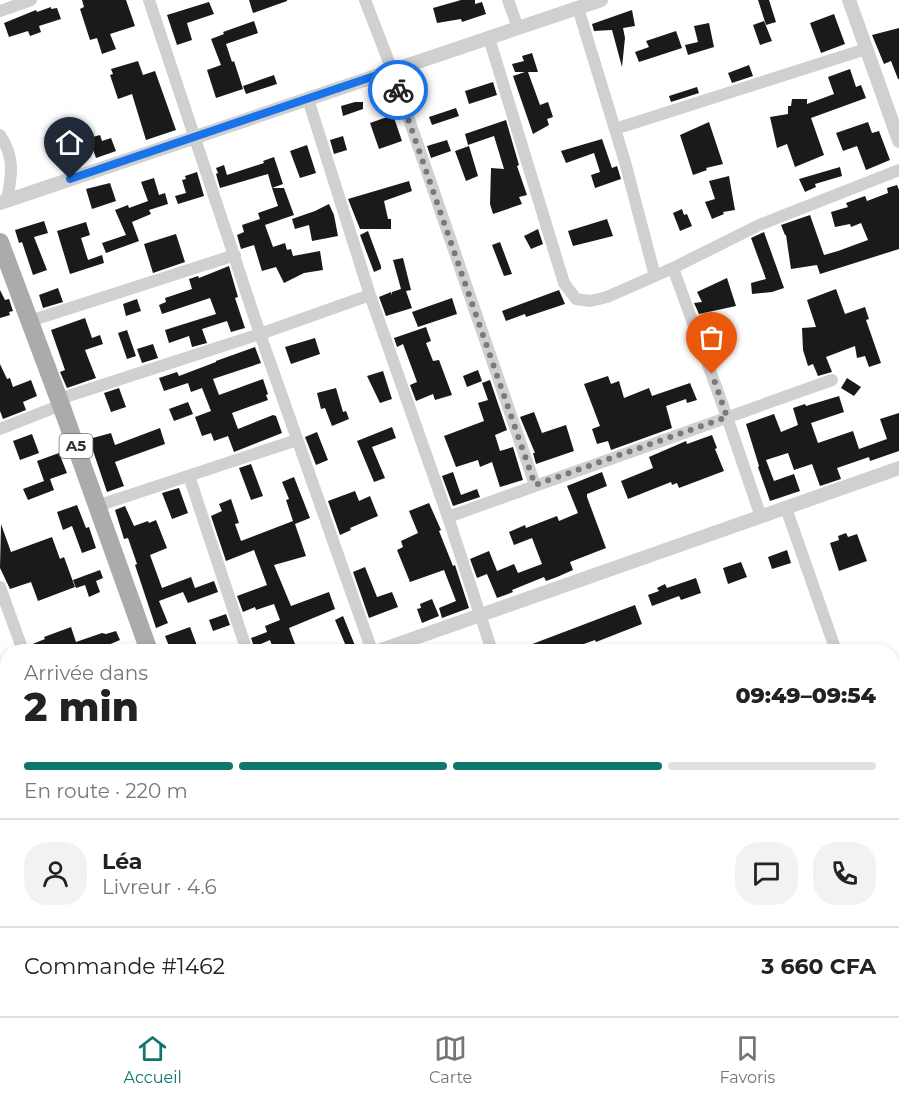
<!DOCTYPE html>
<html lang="fr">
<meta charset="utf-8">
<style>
body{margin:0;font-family:Montserrat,sans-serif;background:#f2f2f2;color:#222;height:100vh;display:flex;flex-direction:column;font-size:22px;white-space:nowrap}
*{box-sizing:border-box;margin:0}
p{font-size:20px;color:#767676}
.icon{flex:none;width:33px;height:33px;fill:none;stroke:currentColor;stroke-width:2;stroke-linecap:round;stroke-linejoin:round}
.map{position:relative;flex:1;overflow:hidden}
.details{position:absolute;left:0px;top:644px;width:900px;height:374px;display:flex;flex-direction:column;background:#fff;border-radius:24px 24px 0 0;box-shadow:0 3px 9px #0003}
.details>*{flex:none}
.pin{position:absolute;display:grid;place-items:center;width:51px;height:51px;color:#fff;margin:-62px -26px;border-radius:50% 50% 50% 0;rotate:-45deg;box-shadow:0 0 6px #0007}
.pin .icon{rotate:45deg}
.courier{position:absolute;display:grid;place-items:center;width:60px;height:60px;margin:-30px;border:4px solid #1a73e8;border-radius:50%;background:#fff;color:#222;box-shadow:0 2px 8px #0007}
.summary em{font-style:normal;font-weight:800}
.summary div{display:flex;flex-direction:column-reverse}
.summary{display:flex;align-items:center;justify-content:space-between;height:102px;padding:0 24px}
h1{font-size:39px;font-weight:800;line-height:45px}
.bar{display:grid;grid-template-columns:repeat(4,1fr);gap:9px 6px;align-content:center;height:72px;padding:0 24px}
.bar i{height:8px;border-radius:4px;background:#e0e0e0}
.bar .active{background:#0f766e}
.bar p{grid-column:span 4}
.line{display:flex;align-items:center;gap:15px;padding:0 24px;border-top:2px solid #e0e0e0}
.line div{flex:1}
.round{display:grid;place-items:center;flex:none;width:63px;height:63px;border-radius:24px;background:#f2f2f2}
.tabs{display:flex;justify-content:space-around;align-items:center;height:84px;border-top:2px solid #e0e0e0;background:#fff;font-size:16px;color:#767676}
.tabs a{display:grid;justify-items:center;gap:3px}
.tabs .active{color:#0f766e}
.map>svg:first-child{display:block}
</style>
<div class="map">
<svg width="899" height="1016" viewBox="0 0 899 1016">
<rect width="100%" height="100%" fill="#fff"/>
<path fill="#1a1a1a" d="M82 0H126L135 26 110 34 116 49 102 54 97 38 90 40 80 9 84 7Z
M249 0H287V1L253 13Z
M461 0H475V4L482 2 486 14 462 22 461 19 437 23 433 8Z
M758 0H769L776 22 766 25Z
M209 2 214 14 187 23 192 40 177 45 167 15Z
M51 7V9L57 8 61 19 39 26 41 32 30 36 28 31 9 37 4 23 36 10 37 12Z
M632 10 635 26 623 28 625 38 622 67 612 30 594 31 592 24Z
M834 14 845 44 821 53 810 23Z
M254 21 258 33 226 44 232 62 234 61 243 89 216 98 207 70 221 65 211 39 224 34 223 32Z
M764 21 772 41 760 45 753 25Z
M709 23 714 47 688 55 685 45 698 42 694 26Z
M899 28V79H898L891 61 884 64 872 35Z
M676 31 682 48 639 62 635 52 649 47 646 41Z
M532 53 538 72H528L540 105 548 102 553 117 547 119 549 125 533 134 513 76 525 72H515L512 64 524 61 522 56Z
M138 61 143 75 155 71 176 130 146 140 132 94 118 99 110 75 113 74 111 69Z
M749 65 753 76 732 83 728 73Z
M850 69 856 87 861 85 866 98 811 118 824 155 795 167 787 144 777 148 770 117 788 114V106H791L792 99H807V104L834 94 828 77Z
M274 75 277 84 246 94 243 86Z
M493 82 497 95 469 104 465 91Z
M697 87 699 93 671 102 669 96Z
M355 102H363V109L343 116 341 106Z
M456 108 459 116 432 125 429 117Z
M393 115 402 141 379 149 370 123Z
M506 120 519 165 517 166 527 195 519 197 522 204 493 214 490 204 491 168 504 169 494 136 468 145 465 134Z
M709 122 723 164 706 168 707 170 693 175 680 135Z
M868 122 872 133 879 131 890 160 866 170 857 146 843 151 836 133Z
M100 135 102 141 111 138 116 151 96 158 89 138Z
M343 136 347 150 334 154 330 140Z
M602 139 612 168 617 166 621 179 595 188 591 175 600 172 594 153 566 163 561 151Z
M447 140 451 151 431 158 427 146Z
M307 145 316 173 300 178 290 151Z
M469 146 478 176 466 181 455 151Z
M274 157 283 184 272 188 268 174 220 188 216 174 218 173 216 168 224 165 227 175 264 163 263 161Z
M840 167 842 176 815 184 816 187 805 192 799 179Z
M197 172 204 196 178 204 175 196 186 193 182 180 186 179 185 176Z
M729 176 735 210 723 212 724 214 712 219 705 202 715 199 709 181Z
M154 178 159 195 165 193 168 204 149 210 151 214 132 222 139 241 106 253 102 243 126 235 115 210 128 205 129 208 148 201 141 182Z
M409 181 412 191 384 201 388 219H391V229H360L348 199Z
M110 183 116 201 92 209 86 189Z
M897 185 899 190V249L820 274 817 265 791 269 786 235H785L781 225 810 215 824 255 838 251 868 240 861 223 851 227 850 224 835 227 831 212 848 207 846 203 865 196 867 201 888 193 887 188Z
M272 188H284L294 215 265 225 273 247 285 243 287 250 291 249 293 256 320 251 323 270 304 273 284 283 276 267 262 271 254 245 241 249 237 235 244 232 242 225 260 219 258 213 278 206Z
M329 204 334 215 338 236 312 241 309 225 295 229 292 219 315 211Z
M682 209 684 215 687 214 692 226 680 231 673 213Z
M607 219 613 236 573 246 568 231Z
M44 221 48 233 34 237 47 270 33 275 22 242 19 243 15 230Z
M86 222 90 235 81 238 88 260 102 255 104 263 70 274 57 231Z
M538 229 543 244 531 249 524 236Z
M368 231 381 266V269L374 272 360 235Z
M764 232 784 288 772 292 752 294 751 283 766 279 751 238Z
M176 234 185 262 153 273 144 244Z
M500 242 512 274 504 276 492 245Z
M403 258 411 290 406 291 412 308 386 316 379 297 391 292 392 295V292L401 289 393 260Z
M229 266 238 297 235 298 245 328 231 332 227 321 202 329 207 343 192 347 189 336 169 343 165 330 216 314 210 298 162 314 159 305 166 302 165 298 192 289 189 279 198 276 199 278Z
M727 278 736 306 699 314 694 303 702 302 697 292Z
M58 288 63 302 43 308 39 295Z
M836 289 845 314 865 307 869 319 866 320 881 363 869 367 865 356 857 358 855 346 826 357 832 372 818 376 813 364 808 366 803 350 802 328 816 327 807 300Z
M0 290 5 300 9 299 13 311 9 312 10 315 0 318Z
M559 290 565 304 526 317 525 314 506 321 502 311Z
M452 298 457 314 418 327 412 312Z
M137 299 141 311 126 316 123 304Z
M85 318 92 338 100 335 103 344 85 350 96 378 67 388 60 372 65 370 51 330Z
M426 327 431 341 426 343 433 361 439 360 452 395 435 400 433 394 416 401 410 385 417 382 403 344 397 347 394 338Z
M127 330 136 356 127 359 118 333Z
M315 338 320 354 291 364 285 347Z
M153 344 158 358 142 363 137 349Z
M255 347 261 363 213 379 219 395 263 379 268 394 266 395 268 400 232 413 238 429 273 415 276 416 282 433 234 452 228 436 214 441 211 433 202 436 195 417 211 411 202 388 191 392 188 383 164 391 159 378 177 372 179 376 216 362V361Z
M0 364 7 379 10 378 13 387 31 380 37 396 23 402 26 410 3 419 0 411Z
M478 370 482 381 467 387 463 376Z
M383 371 392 399 380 403 367 376Z
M608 376 611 384 619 381 624 398 649 388 652 396 690 383 697 400 687 403 686 399 666 406 672 428 611 450 608 441 597 444 592 429 600 426 584 384Z
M847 378 861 387 854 396 841 388Z
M490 380 507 430 495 435 500 451 513 447 523 480 500 487 492 462 480 467 478 460 456 467 444 436 484 421 478 403 488 400 482 383Z
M119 388 126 407 111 412 104 393Z
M336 388 343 412 346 411 349 419 332 426 325 408 321 409 317 393Z
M839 396 844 412 811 423 818 443 853 431 859 449 887 439 880 419 899 413V451L870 461 869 457 837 468 841 479 820 486 812 464 794 470 788 453 766 460 774 481 794 474 800 491 770 501 758 467 759 466 746 424 774 414 781 432 798 425 793 408 805 404 806 406Z
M188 402 193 414 174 421 169 409Z
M534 412 542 433 566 425 574 451 536 464 533 453H535L520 417Z
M392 427 396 438 372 447 385 478 374 482 357 441Z
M160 428 165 444 115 462 124 486 107 492 89 439 111 433 115 445Z
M317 432 328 460 316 465 305 437Z
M32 434 39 453 20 460 13 441Z
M712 435 717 448 715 449 724 471 679 488 677 483 672 485 671 482 628 499 621 481 653 468 649 457 686 441 687 444Z
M59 453 67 473 50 479 54 490 28 500 23 489 44 481 37 461Z
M251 464 263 496 251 500 239 468Z
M453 472 461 495 477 489 480 497 453 506 442 476Z
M602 472 607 486 587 494V497L606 548 570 562 573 570 557 577 546 581 544 577 512 590 513 592 497 598 487 574 477 578 470 559 489 551 497 571 514 564 518 573 542 564 532 538 514 545 509 532 525 525 526 528 557 516 559 521 578 513 567 486Z
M294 477 310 518 295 524 306 556 274 565 291 606 329 592 335 609 289 628 295 644 274 651 270 640 254 647 251 638 267 632 265 626 280 620 274 604 256 610 255 607 243 612 237 596 267 585 254 550 226 561 211 516 222 511 219 504 231 499 239 523 235 524 241 541 293 521 286 500 289 499 282 482Z
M179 488 188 513 172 519 162 493Z
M355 491 359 501 370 496 378 516 350 528 351 530 340 535 328 501Z
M429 503 441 530 439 531 453 566 455 565 469 608 442 618 439 608 456 601 444 570 410 582 397 550 403 547 401 541 418 533 409 511Z
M77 505 86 528 89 527 96 548 82 553 72 526 63 530 57 512Z
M125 506 134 526 148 521 149 523 156 520 167 548 150 555 162 588 191 577 195 588 214 581 218 592 188 603 183 592 159 601 168 623 156 628 135 565 137 564 128 538 124 539 115 510Z
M1 524 11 552 52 537 60 559 64 557 75 587 38 601 31 582 10 589 0 568Z
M846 533 848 537 857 534 867 561 839 571 830 543 839 540 838 536Z
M787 550 791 563 772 569 768 557Z
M741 562 747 577 728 584 723 568Z
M365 567 377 597 392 592 398 607 369 618 353 572Z
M100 570 103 578 96 581 100 592 89 597 85 585 76 588 73 580Z
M696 578 701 593 681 600 679 596 652 606 648 595 659 591 657 588 665 584 667 588Z
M432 599 439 616 422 623 417 609 421 608 420 604Z
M635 605 642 624 596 642 595 640 564 651H514Z
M226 614 230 625 213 631 209 620Z
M343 616 356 648 350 651H348L335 620Z
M71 627 76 642 102 633 106 634 116 631 120 640 94 651H31L30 645 45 639 44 637Z
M190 627 199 651H171L165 636Z"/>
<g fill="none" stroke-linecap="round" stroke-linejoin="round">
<path stroke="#d0d0d0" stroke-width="12" d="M149 0 260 334 372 651
M365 0 392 70 535 485
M508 0 518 28
M578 8 625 162 655 276
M0 11 31 0
M489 38 564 283 576 299 590 301 607 297 673 268 759 225 899 170
M308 99 370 295 448 517 492 651
M615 129 866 49
M0 135C15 158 12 174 7 200
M673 268 727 417 761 517
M30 321 235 255
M59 399 260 334 370 295
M0 429 61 405
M189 476 247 651
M97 506 297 440
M786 508 836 651
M448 517 832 380
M0 587 23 651
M892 736 899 734
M892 878 899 898
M0 977 8 974
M146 1010 148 1016
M367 1010 369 1016
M203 1016 222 1010
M602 1016 621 1010 623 1016"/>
<path stroke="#d0d0d0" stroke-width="14" d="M849 0 899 141
M0 203 601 0
M378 651 899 468
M0 784 8 781"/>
<path stroke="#ababab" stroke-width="18" d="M0 242 61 405 149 651
M272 1010 274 1016"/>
</g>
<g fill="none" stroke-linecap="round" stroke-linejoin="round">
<path stroke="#7a7a7a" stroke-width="6" stroke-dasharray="0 10.8" d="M398 90 535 485 727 417 712 374"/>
<path stroke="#1a73e8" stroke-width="8" d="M70 179 392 70 398 90"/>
</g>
<g text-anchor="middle" stroke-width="6" stroke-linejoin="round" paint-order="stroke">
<rect fill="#fff" stroke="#707070" stroke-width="1.5" x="59.5" y="434" width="33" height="24" rx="4.5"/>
<g font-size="15" font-weight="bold" fill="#333">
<text x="76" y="451">A5</text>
</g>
</g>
</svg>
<div class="pin" style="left:712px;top:374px;background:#ea580c"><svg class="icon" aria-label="bag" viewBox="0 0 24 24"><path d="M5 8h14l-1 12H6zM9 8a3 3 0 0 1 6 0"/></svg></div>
<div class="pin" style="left:70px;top:179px;background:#1f2937"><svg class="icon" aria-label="home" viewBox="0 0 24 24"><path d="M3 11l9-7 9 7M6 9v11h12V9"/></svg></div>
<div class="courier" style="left:398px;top:90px"><svg class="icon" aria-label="bike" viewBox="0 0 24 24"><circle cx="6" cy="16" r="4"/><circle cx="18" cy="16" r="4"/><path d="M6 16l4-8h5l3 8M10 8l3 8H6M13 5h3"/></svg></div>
<section class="details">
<div class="summary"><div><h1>2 min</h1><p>Arrivée dans</p></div><em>09:49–09:54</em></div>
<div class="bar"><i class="active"></i><i class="active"></i><i class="active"></i><i></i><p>En route · 220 m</p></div>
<div class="line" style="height:108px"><a class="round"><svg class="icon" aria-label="person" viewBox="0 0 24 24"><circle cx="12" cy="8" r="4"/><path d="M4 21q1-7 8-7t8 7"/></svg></a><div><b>Léa</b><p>Livreur · 4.6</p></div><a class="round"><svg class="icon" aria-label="chat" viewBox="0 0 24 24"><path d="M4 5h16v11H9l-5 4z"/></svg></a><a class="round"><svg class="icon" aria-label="phone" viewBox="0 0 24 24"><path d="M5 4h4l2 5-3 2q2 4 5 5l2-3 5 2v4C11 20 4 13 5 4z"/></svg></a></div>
<div class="line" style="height:78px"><div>Commande #1462</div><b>3 660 CFA</b></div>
</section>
</div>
<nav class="tabs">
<a class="active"><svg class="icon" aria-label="home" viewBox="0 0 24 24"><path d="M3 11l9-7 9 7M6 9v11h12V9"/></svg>Accueil</a>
<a><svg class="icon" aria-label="map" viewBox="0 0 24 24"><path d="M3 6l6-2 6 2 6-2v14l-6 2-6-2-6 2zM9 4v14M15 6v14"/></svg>Carte</a>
<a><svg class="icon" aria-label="saved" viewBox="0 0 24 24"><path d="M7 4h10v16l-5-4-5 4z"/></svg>Favoris</a>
</nav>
